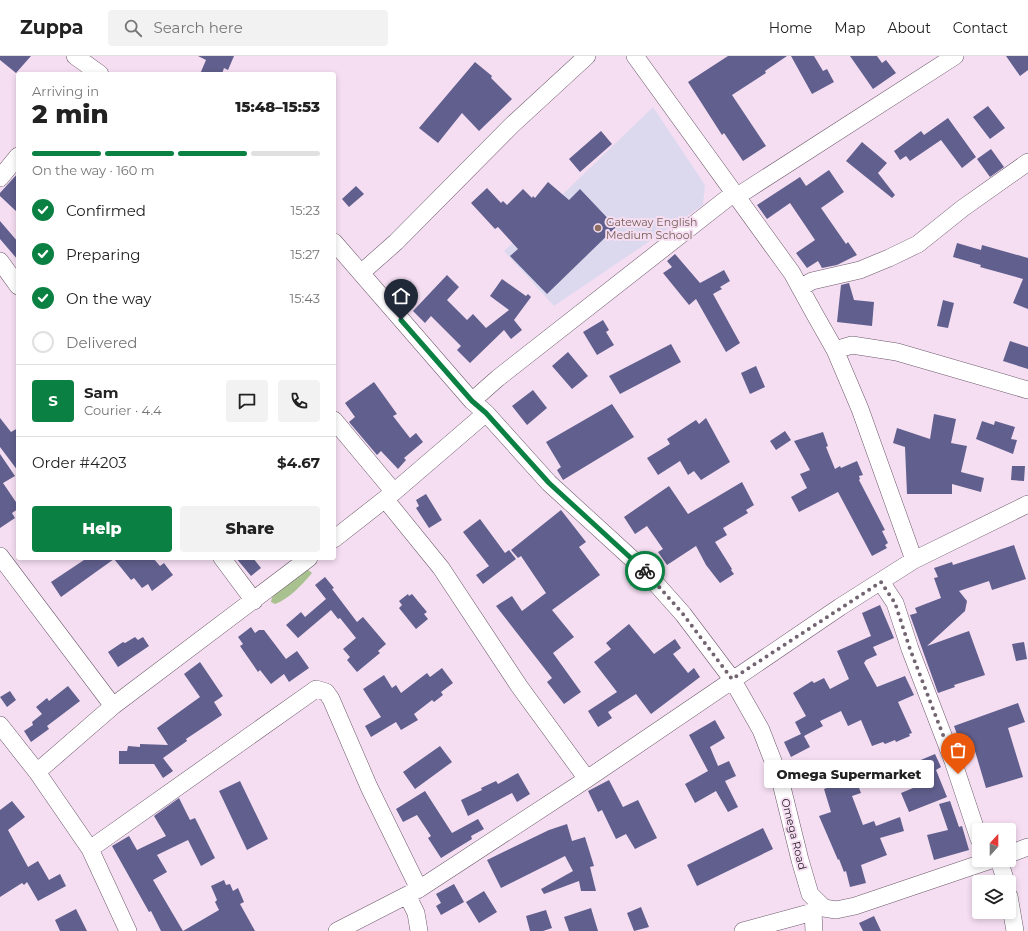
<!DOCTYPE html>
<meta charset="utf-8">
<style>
body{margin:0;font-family:Montserrat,sans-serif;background:#f2f2f2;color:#222;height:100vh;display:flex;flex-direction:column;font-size:15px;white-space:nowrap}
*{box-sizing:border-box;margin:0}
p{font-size:13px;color:#767676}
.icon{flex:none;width:22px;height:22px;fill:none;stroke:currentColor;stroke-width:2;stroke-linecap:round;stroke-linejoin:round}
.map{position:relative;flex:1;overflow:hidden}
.side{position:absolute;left:16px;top:16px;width:320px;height:488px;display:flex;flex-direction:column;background:#fff;border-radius:4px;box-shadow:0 2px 6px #0003}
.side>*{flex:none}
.needle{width:26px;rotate:21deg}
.buttons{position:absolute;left:972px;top:767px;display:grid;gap:8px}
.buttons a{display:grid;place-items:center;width:44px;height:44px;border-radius:4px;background:#fff;box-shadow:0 2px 6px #0003;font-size:20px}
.pin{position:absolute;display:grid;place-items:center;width:34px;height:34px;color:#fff;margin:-41px -17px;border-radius:50% 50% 50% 0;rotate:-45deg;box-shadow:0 0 4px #0007}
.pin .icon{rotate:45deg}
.courier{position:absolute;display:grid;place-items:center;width:40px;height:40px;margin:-20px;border:3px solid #0b8043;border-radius:50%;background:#fff;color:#222;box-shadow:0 1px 5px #0007}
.bubble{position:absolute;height:28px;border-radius:4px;background:#fff;box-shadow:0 2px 6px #0003;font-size:13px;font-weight:800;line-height:28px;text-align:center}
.head em{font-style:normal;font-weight:800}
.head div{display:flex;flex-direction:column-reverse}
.head{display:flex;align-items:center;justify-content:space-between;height:68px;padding:0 16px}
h1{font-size:26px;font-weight:800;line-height:30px}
.bar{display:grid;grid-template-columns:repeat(4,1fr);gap:6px 4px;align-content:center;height:48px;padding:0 16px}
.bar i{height:5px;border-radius:3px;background:#e0e0e0}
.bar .selected{background:#0b8043}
.bar p{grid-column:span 4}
.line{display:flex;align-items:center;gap:10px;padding:0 16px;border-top:1px solid #e0e0e0}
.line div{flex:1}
.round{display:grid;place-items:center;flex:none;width:42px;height:42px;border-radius:4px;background:#f2f2f2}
ol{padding:0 16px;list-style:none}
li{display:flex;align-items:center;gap:12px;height:44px}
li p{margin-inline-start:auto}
li .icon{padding:4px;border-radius:50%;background:#0b8043;color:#fff;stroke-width:4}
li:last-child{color:#767676}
li i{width:22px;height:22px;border:2px solid #e0e0e0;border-radius:50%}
.action{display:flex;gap:8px;margin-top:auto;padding:8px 16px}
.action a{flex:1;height:46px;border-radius:4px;background:#0b8043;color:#fff;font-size:16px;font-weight:800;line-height:46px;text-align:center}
.action a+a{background:#f2f2f2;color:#222}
header{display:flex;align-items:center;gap:24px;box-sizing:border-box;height:56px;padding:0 20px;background:#fff;border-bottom:1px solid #e0e0e0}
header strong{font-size:19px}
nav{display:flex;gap:22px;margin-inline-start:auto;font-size:14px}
.search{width:280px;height:36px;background:#f2f2f2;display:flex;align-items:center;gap:10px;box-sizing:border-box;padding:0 14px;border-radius:4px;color:#767676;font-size:15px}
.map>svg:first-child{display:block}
</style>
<header>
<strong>Zuppa</strong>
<div class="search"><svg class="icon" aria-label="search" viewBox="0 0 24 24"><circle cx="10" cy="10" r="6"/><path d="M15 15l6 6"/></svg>Search here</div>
<nav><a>Home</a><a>Map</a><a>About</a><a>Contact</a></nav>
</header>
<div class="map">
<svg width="1028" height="875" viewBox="0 0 1028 875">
<rect width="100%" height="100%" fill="#f5def2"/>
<path fill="#dcd9ef" d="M653 51 705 129 703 149 554 250 504 195Z"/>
<path fill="#a8c18f" d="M306 512 312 517C303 528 289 543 275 548L271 546C273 532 295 520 306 512Z"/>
<path fill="#605f8d" d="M0 0H31L16 17 0 4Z
M198 0H234L228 14 224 12 222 18H200L206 4Z
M728 0H787L765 15 766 17 732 39 766 90 743 105 724 77 722 79 688 26Z
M791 0H814L823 15 827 13 834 26 812 38Z
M850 0H877L882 7 886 4 896 17 873 33Z
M1006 0H1028V14L1020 20Z
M475 6 492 20 491 22 512 43 479 75 462 57 438 87 419 72Z
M988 50 1005 72 990 83 973 61Z
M948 62 976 101 962 112 941 84 910 105 906 100 900 104 894 95 921 75 924 79Z
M601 75 612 88 580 116 569 103Z
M862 86 887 107 878 117 895 139 892 142 846 105Z
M991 93 1004 111 990 121 977 103Z
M829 114 844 136 821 152 846 188 848 186 857 199 837 209 822 212 818 205 807 212 796 197 815 184 790 147 767 163 757 149 800 121 806 130Z
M18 117V157L0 140V137Z
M548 126 569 144 580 133 616 171 547 238 510 200 518 193 498 171 495 173 471 147 487 132 501 147 503 145 507 149 523 133 532 142 533 140 535 142Z
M356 130 364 138 349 151 342 143Z
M0 165 18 186V204L0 183Z
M957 187 981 194 982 189 1028 202V253L1013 247 1023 223 980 211 981 209 953 201Z
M675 198 700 227 724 214 730 225 720 231 722 233 713 238 740 287 726 296 696 243 689 249 663 217 672 211 667 205Z
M447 219 459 231 447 244 467 264 473 258 486 272 509 254 490 240 502 223 526 240 528 238 531 241 514 264 522 274 511 283 504 274 470 307 457 294 461 290 431 260 425 267 413 255Z
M849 227 854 244 874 246 872 270 837 266 841 229Z
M943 244 954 247 948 272 937 270Z
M603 264 609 274 606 276 614 289 597 299 583 276Z
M1010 285 1028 291V313L1003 305Z
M671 288 681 306 620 338 609 320Z
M568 296 588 320 572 333 552 310Z
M756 310 765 331 750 338 741 317Z
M374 326 397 358 393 360 410 382 416 377 423 386 404 402 406 404 398 413 381 395 377 399 349 366 355 361 345 347Z
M533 334 547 352 527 369 512 350Z
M612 348 634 381 563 424 557 414 561 411 546 386Z
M934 358 956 363 951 387 967 390 961 416 984 422 981 436 952 428V438H907L905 391 893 387 897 372 930 383Z
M0 362 11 376 18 372V415L0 391Z
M706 362 730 406 701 424 694 415 688 419 680 405 658 419 647 402 670 388 667 383 696 364 699 368Z
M982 365 994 369 995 365 1015 371 1011 383 1017 384 1013 398 976 383Z
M785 375 791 384 776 394 770 385Z
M823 376 828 390 826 391 835 413 840 410 841 412 857 405 863 419 859 420 860 423 859 424 885 474 882 475 888 487 885 489 887 492 872 500 838 436 799 456 791 441 807 432 800 418 810 414 794 385Z
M0 398 15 420 3 427 18 449V453L12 457 15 462 0 472Z
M1012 410H1025L1024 425 1011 424Z
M742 426 754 449 746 454 748 457 723 472 727 479 715 486 732 513 731 514 734 518 720 527 706 509 696 490 667 509 658 496 663 493 647 470 635 478 624 461 669 430 688 458Z
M426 438 442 464 429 472 416 452 419 450 416 444Z
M561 454 586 486 579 491 600 519 552 554 574 581 553 597 581 636 564 648 547 626 552 622 496 550 512 540 522 555 546 537 521 500 518 502 511 494Z
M480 463 505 497 509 494 516 503 483 528 476 519 489 510 463 476Z
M1014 489 1026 523 992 534 989 525 959 535 967 545 965 555 927 590 969 575 985 619 954 629 955 631 938 637 910 559 917 557 915 552 941 542 934 522 938 521 934 512 952 506 953 509Z
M87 502H153L160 510 164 507 173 519 152 535 148 528 142 532 134 522 131 524 114 503 61 541 51 526Z
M236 502H253L261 512 251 520Z
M325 521 334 532 332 533 357 566 363 561 386 588 378 595 380 597 357 616 347 604 350 601 343 593 356 582 340 562 338 563 331 554 298 582 286 569 301 556 305 561 326 543 315 529Z
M408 538 409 540 412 538 427 556 424 558 428 563 416 573 399 552 402 549 399 545Z
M880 549 894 582 873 591 877 599 866 604 864 607 877 631 905 620 914 639 898 646 912 677 909 678 910 680 896 686 895 684 885 688 883 686 872 690 861 664 848 670 841 655 820 665 823 670 804 680 810 691 791 701 784 686 801 678 795 666 806 660 793 637 812 625 814 627 824 622 830 633 849 623 837 595 871 580 862 557Z
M629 568 654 598 675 583 681 592 673 598 688 617 694 612 700 621 651 658 636 638 608 656 612 662 598 671 588 655 617 636 594 606 611 593 606 587Z
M251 571 255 577 259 574H264L286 603 297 595 309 612 289 626 284 618 271 628 260 614 258 616 240 590 243 588 238 581Z
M135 581 138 584 143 581 149 590 118 611 108 596 123 586 125 587Z
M1024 586 1027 603 1016 605 1012 588Z
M200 606 223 640 214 646 222 659 186 683 187 685 163 702 173 715 163 722 154 708H119V695H127L128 690 140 691V688L168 689 157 672 200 641 184 618Z
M442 612 453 627 441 636 443 639 434 646 432 644 414 658 418 664 401 674 396 666 371 681 365 670 381 661 363 633 384 619 392 632 396 629 401 637 427 617 430 621Z
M68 630 80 645 47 670 49 673 31 686 24 675 33 669 32 666 42 658 36 651 47 642 49 645Z
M10 635 16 644 7 651 0 641Z
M1018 647 1025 666 1008 672 1023 721 986 732 972 685 961 689 954 670Z
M715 664 725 682 710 691 718 710 729 705 736 720 725 725 738 751 728 756 716 735 695 747 685 728 708 715 689 679Z
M440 690 452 706 415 733 403 716Z
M935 698 941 711 936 714 947 741 909 756 901 737 925 727 916 706Z
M850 708 861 737 852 740 863 769 874 765 876 770 900 761 904 775 880 782 887 799 861 809 866 827 850 831 846 815 844 816 839 803 838 804 819 760 831 756 824 733 835 729 830 714Z
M518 717 530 738 517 746 512 737 468 760 461 744 482 734 481 732 496 725 498 728Z
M609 724 623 751 638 744 657 782 635 793 626 778 616 783 602 754 598 756 588 735Z
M240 725 268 783 247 794 219 735Z
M425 735 452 777 478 763 484 773 471 780 472 783 441 802 428 782 431 780 417 759 403 766 396 753Z
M179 742 190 764 195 762 215 802 201 810 188 784 157 799 167 816 153 824 170 853 183 875 219 854 215 846 217 844 211 830 224 824 226 829 230 828 233 835 238 832 244 846 240 848 255 875H161L151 855 149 856 112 790 129 780 137 794 166 780 154 760Z
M12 745 25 761 8 774 28 811 38 805 49 824 60 818 66 830 38 845 27 826 24 829 22 827 0 841V754Z
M950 745 959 771 962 770 969 794 934 804 927 779 948 774 939 748Z
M567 768 572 785 585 781 594 810 590 811 596 835H581L579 825 544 838 541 833 573 815 565 800 501 832 487 804 549 774Z
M763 772 773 793 697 830 687 809Z
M454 828 464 846 441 859 436 850 441 847 436 838Z
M484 835 497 856 479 867 466 846Z
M641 851 649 871 634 875 627 857Z
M591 852 598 875H569L564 861Z
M76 853 87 875H60L55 864Z
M546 854 552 872 543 875H530L526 860Z
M874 860 881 875H863L859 867Z"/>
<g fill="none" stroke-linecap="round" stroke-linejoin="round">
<g stroke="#6c586a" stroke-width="18">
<path id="street" d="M75 0 100 18
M635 0 792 217 814 257 835 294 860 353 914 504
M0 122 18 100
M736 141 955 0
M334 186 472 345 486 357 549 427 642 512 683 558 732 623 761 674 780 723 800 804 810 838 824 852 836 854 855 850 991 804
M0 205 18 230
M361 217 396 186 512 69 587 0
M800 232 812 225 860 214 889 202 918 188 963 152 1028 106
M835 294 852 289 897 296 1028 334
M472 345 498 322 734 137
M334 364 394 436
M385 443 441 512 519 630 587 723
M334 483 394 436 486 357
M0 500 113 650
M222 502 254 545
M881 526 895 547 910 593 953 705 979 783
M0 669 37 716 90 793 128 875
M37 716 113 650 309 502
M90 793 316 633 326 636 331 643 369 731 419 833
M1009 798 1028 791
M999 804 1006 826
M1009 840 1015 875
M408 841 416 857 419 875
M813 856 814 875
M337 875 419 833 587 723 840 551 914 504 1028 448
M743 875 813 856 819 847"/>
</g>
<use href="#street" stroke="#fff" stroke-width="17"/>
</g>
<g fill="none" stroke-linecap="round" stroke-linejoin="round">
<path stroke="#726470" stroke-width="4" stroke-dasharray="0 7.2" d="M645 515 683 558 732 623 881 526 895 547 910 593 958 718"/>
<path stroke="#0b8043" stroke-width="5" d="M401 264 472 345 486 357 549 427 645 515"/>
</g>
<circle fill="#8d6e63" stroke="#f5def2" stroke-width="1.5" cx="598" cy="172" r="4"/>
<g text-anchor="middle" stroke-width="4" stroke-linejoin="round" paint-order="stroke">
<g font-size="11" fill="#785e54" stroke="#f5def2" text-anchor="start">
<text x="606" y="170">Gateway English<tspan x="606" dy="13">Medium School</tspan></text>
</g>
<g font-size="11" fill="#2b232a" stroke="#f5def2">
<text transform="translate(794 778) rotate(76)" y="4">Omega Road</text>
</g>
</g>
</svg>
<div class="buttons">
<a><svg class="needle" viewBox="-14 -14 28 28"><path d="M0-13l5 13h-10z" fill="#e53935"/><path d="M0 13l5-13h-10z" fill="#767676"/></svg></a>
<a><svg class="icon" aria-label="layers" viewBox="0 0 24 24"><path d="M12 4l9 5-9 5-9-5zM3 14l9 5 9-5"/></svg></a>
</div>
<div class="pin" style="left:958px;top:718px;background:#ea580c"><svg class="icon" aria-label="bag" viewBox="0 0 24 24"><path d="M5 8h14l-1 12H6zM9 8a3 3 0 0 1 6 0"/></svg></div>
<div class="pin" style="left:401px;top:264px;background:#1f2937"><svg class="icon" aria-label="home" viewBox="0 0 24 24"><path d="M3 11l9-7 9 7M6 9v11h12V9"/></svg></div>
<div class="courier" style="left:645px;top:515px"><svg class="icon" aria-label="bike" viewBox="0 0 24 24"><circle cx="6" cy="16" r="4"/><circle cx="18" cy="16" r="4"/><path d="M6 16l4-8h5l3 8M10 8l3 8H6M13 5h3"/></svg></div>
<div class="bubble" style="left:764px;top:704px;width:170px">Omega Supermarket</div>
<section class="side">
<div class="head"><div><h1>2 min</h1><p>Arriving in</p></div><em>15:48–15:53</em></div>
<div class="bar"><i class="selected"></i><i class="selected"></i><i class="selected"></i><i></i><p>On the way · 160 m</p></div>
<ol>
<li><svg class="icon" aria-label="check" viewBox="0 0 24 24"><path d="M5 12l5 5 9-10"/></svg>Confirmed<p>15:23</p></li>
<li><svg class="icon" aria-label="check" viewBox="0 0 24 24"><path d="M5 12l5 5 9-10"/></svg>Preparing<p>15:27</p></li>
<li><svg class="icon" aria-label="check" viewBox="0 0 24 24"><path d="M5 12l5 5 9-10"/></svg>On the way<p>15:43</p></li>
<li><i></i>Delivered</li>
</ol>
<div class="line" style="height:72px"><b class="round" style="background:#0b8043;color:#fff">S</b><div><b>Sam</b><p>Courier · 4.4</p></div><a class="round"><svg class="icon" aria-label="chat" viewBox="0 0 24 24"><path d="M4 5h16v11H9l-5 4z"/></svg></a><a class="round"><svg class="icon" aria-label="phone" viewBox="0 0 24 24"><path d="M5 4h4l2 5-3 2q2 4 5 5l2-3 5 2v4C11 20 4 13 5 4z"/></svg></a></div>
<div class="line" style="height:52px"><div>Order #4203</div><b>$4.67</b></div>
<div class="action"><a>Help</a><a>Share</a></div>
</section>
</div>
